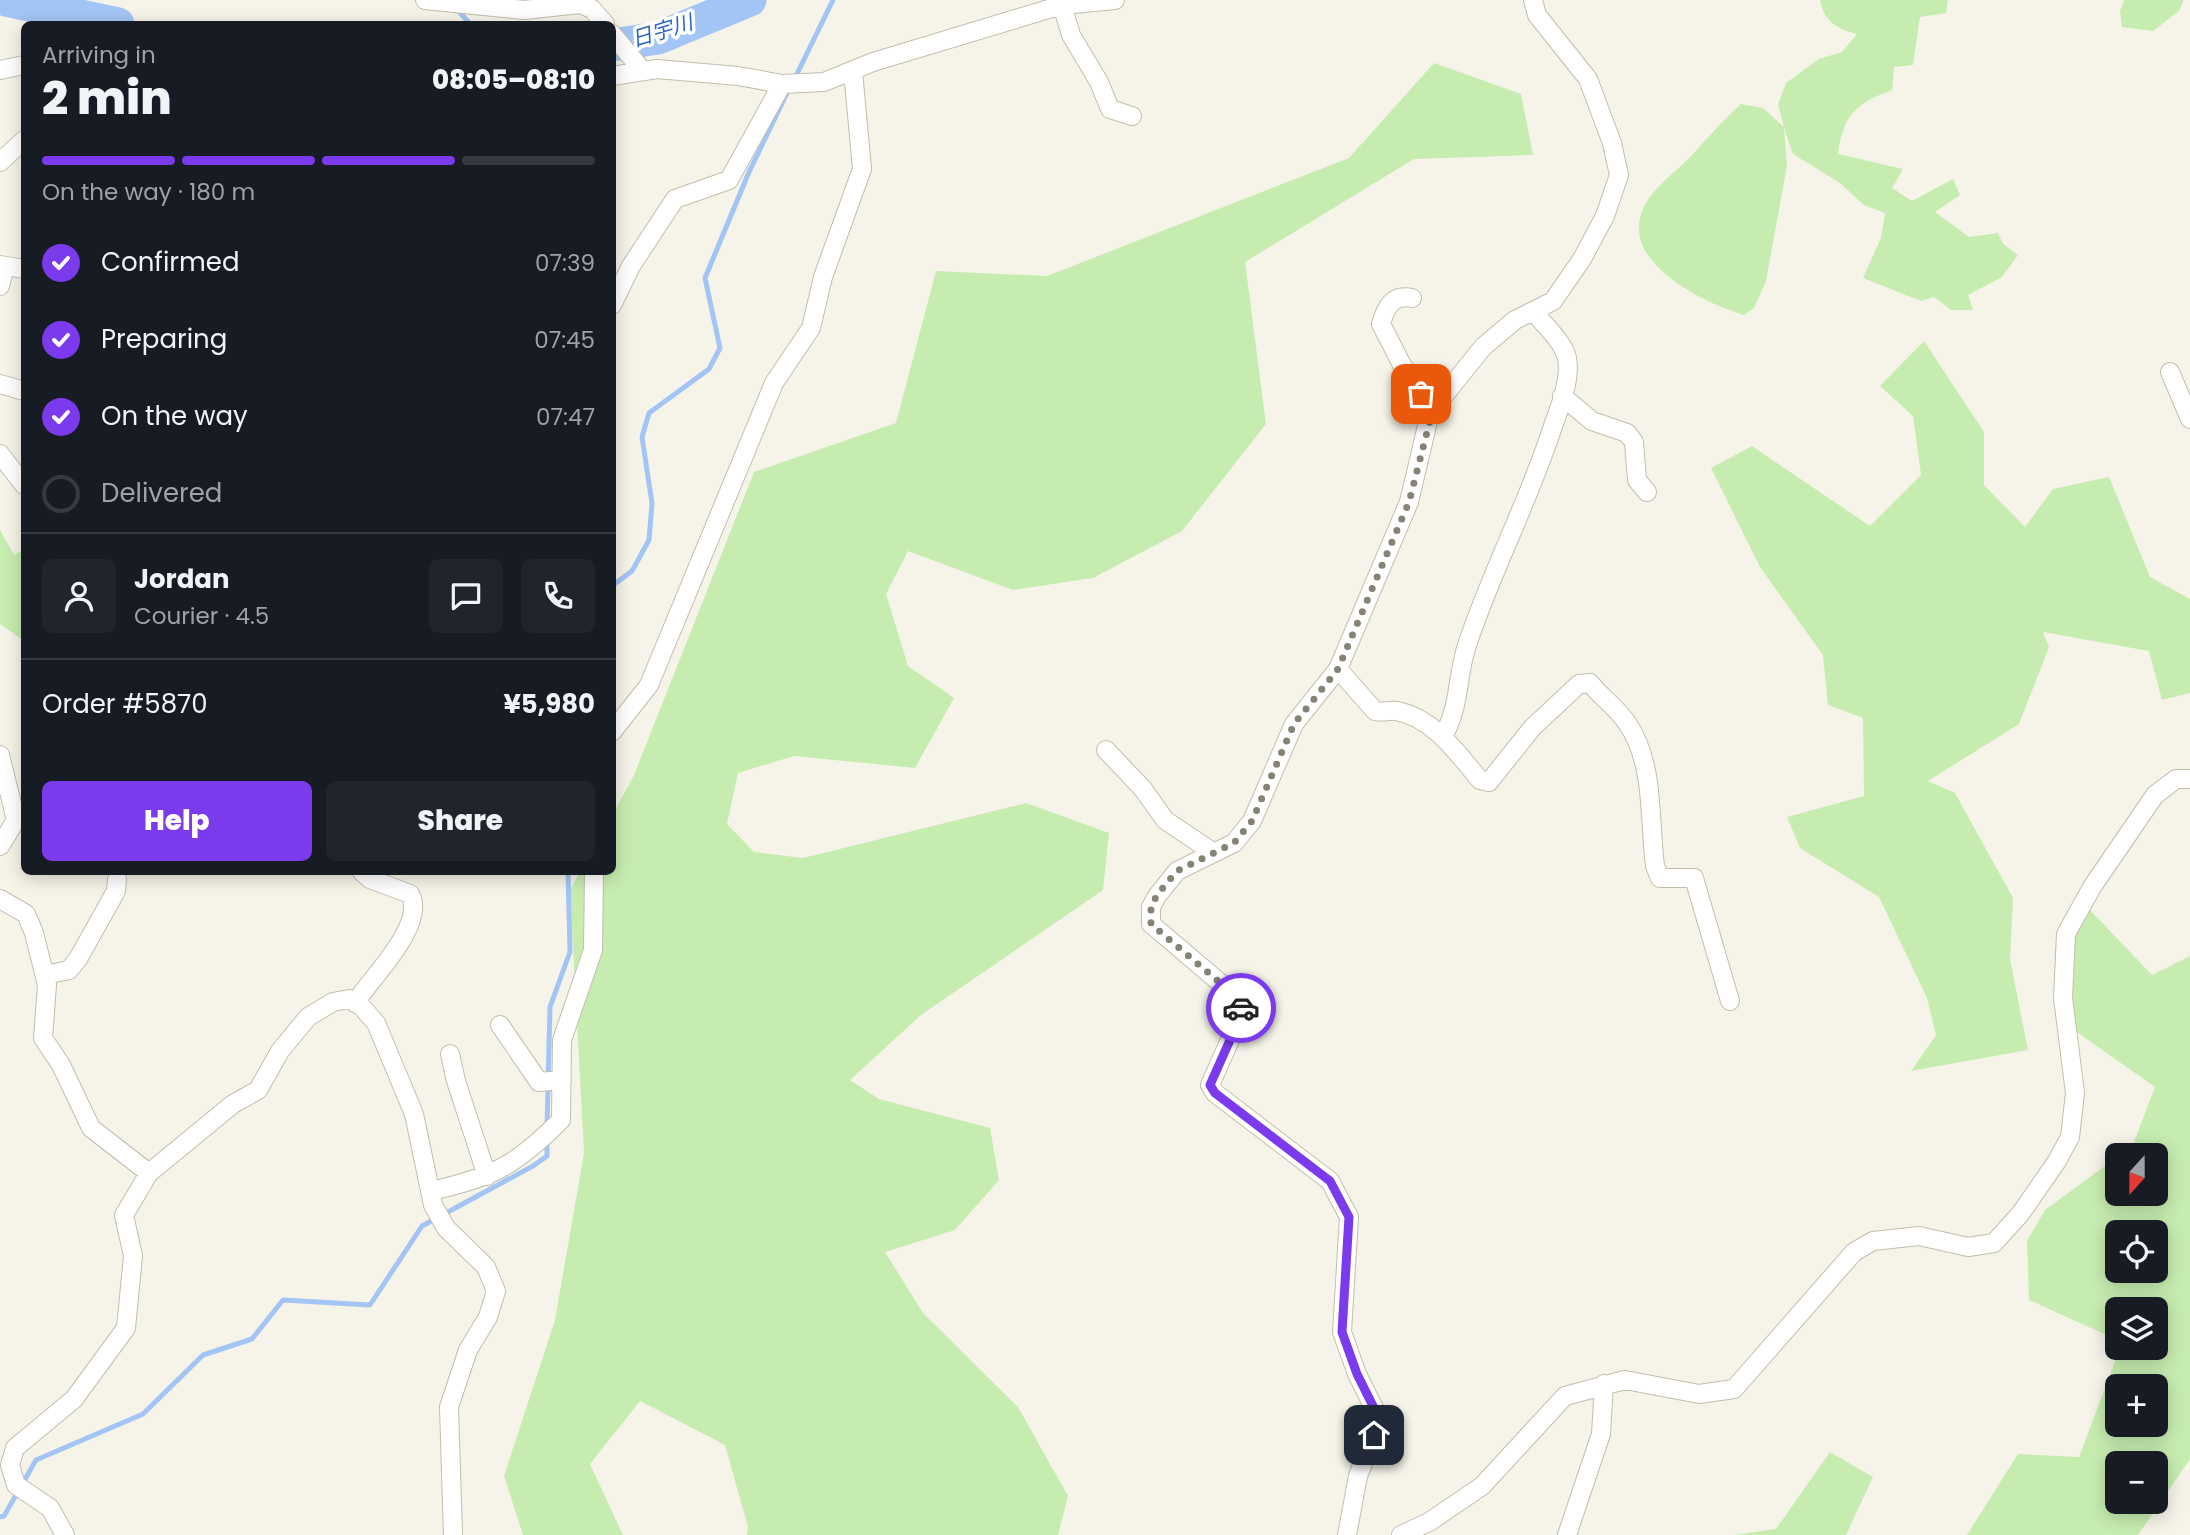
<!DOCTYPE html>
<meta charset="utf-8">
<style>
body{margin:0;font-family:Poppins,"Noto Sans JP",sans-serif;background:#20242c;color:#f1f3f6;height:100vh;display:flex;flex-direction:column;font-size:26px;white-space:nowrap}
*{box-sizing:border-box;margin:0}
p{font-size:23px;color:#9ea1a6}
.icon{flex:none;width:38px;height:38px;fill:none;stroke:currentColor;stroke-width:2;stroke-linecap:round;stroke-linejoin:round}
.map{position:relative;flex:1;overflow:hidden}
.panel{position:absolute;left:21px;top:21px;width:595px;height:854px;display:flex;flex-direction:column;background:#171b24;border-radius:10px;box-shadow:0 4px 18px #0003}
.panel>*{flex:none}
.needle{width:46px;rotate:201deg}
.tools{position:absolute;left:2105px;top:1143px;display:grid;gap:14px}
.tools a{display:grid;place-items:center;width:63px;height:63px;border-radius:10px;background:#171b24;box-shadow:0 4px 18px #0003;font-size:35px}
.pin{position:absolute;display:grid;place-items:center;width:60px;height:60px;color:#fff;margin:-30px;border-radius:14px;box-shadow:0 4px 10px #0006}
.courier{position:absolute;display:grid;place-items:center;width:70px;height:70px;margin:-35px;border:5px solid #7c3aed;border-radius:50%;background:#fff;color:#222;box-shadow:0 2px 9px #0007}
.overview em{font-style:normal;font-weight:800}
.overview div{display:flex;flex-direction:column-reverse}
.overview{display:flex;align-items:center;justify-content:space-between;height:119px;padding:0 21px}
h1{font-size:46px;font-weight:800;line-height:52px}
.bar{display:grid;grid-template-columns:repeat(4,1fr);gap:10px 7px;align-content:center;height:84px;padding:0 21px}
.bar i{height:9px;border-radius:5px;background:#363941}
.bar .on{background:#7c3aed}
.bar p{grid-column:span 4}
.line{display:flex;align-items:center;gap:18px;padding:0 21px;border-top:2px solid #363941}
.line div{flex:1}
.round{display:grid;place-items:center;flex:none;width:74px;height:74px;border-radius:10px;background:#20242c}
ol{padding:0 21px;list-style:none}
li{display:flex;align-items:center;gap:21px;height:77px}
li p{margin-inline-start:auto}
li .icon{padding:7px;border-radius:50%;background:#7c3aed;color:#fff;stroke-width:4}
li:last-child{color:#9ea1a6}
li i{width:38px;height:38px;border:4px solid #363941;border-radius:50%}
.cta{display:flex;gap:14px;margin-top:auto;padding:14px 21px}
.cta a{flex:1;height:80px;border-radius:10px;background:#7c3aed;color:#fff;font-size:28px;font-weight:800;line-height:80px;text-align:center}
.cta a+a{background:#20242c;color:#f1f3f6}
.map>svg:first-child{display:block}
</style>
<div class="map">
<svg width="2190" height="1535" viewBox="0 0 2190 1535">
<rect width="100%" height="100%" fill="#f6f4e9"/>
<path fill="#c7ecb0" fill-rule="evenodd" d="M1820 0H1948L1946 13 1920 17 1913 65 1894 67 1892 90C1856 103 1843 115 1838 154L1903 169 1892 188 1912 201 1953 179 1960 195 1935 212 1969 237 1998 233 2003 244 2018 255 2002 277 1968 295 1973 310H1951L1934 297 1921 301 1863 278 1881 238 1885 213 1864 205 1840 183 1793 154 1784 128 1787 166 1766 281 1754 308 1744 315C1710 305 1642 273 1639 231 1637 196 1673 176 1693 154 1709 136 1724 119 1741 104L1763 108 1784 127 1778 104 1786 83 1819 59 1842 52 1857 34C1838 29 1824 22 1820 0Z
M2124 0H2184L2179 11 2153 31 2122 27 2120 11Z
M1434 63 1521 94 1533 155 1414 159 1245 262 1266 424 1182 531 1093 578 1013 590 908 551 886 594 908 666 954 698 915 768 794 756 738 773 727 824 754 852 803 858 1026 803 1109 833 1103 890 921 1015 850 1080 879 1099 990 1128 999 1180 955 1230 885 1252 923 1313 1018 1407 1068 1496 1058 1535H747L748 1527 725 1445 640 1401 590 1464 623 1535H523L504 1476 555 1320 584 1153 570 890 580 872H612L613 814 634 775 754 472 896 423 936 271 1047 276 1349 158Z
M1924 341 1984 432V485L2025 527 2053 489 2109 477 2150 577 2190 599V693L2162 700 2149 651 2043 632 2049 647 2019 724 1928 781 1955 793 2013 898 2010 959 2028 1050 1911 1071 1936 1035 1927 998 1879 897 1800 848 1787 817 1864 796 1863 718 1828 705 1823 655 1760 567 1711 468 1752 446 1870 526 1921 475 1913 416 1880 386Z
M0 530 14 555 24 549V641L0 624Z
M2090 910 2152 975 2190 956V1459L2138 1535H1967L2018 1454 2079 1457 2120 1348H2156V1309H2118L2117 1340 2029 1300 2027 1241 2045 1210 2117 1157 2118 1194H2156V1155H2121L2132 1147 2155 1087 2071 1028V923ZM2118 1232H2156V1270H2118ZM2118 1386H2156V1424H2118ZM2118 1463H2156V1502H2118Z
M1830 1452 1873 1477 1846 1535H1734L1776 1529Z"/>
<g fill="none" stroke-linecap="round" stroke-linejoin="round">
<path stroke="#a3c5f5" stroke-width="5" d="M456 8 470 24
M795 78 833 0
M612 586 632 571 649 540 652 503 642 437 649 413 709 369 720 348 705 278 749 172 790 87
M547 1128 550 1007 570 952 568 872
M0 1517 4 1516 36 1460 143 1414 203 1355 252 1339 283 1300 370 1305 422 1226 533 1166 547 1156V1141"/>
<path stroke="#a3c5f5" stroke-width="33" d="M6 0 118 24
M612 45 658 38 750 0"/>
<g stroke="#c2beab" stroke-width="20">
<path id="street" d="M425 0 524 10 580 4 592 9 605 24
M1062 5 1071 35 1099 82 1110 109 1132 116
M612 34 642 70
M0 70 24 65
M612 76 657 69 738 76 782 84 824 82 873 62 1062 5 1115 0
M0 162 24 140
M0 265 24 269
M0 286 5 266
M1412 298C1392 294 1386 307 1381 324L1402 365 1433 409
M612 305 631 266 675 199 729 180 782 84
M2170 372 2190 419
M0 384 24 391
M1562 396 1592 421 1627 433 1634 442 1637 480 1647 492
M0 454 24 485
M1338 669 1375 711C1382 713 1389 710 1396 711 1433 717 1458 754 1480 780L1489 782 1532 728 1579 684 1590 683C1601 697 1618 709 1627 723 1655 763 1649 820 1655 866L1660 878H1694L1730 1001
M612 732 649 685 774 383 811 328 823 277 862 169 853 71
M1443 737C1461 704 1456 679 1467 645 1492 570 1529 501 1553 426 1560 407 1571 379 1567 358 1563 341 1544 325 1533 311
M1106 750 1143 789 1165 820 1214 853
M0 755 16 820 0 846
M0 899 26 914 34 933 47 985 43 1038 61 1065 91 1128 149 1173
M45 975 69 970 78 959 116 891 117 879
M355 1003C372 977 427 924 410 894L370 879 362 872
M500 1025 539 1082 562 1080
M450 1054 456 1081 487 1176
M432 1191C495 1176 515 1166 561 1120L562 1040 593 950 594 872
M65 1535 50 1508 16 1485 10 1465 15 1448 74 1399 126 1328 133 1256 124 1215 149 1173 233 1104 258 1090 280 1051 308 1017 333 1002 349 999 361 1006 376 1023 414 1114 433 1205 446 1228 486 1267 496 1291 488 1317 468 1350 449 1407 453 1535
M1347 1535 1358 1476 1374 1435 1377 1414 1357 1374 1342 1332 1349 1217 1330 1181 1215 1093 1210 1085 1242 1013 1238 998 1151 924V907L1157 896 1177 871 1234 843 1252 821 1294 724 1338 669 1409 502 1430 413 1483 347 1515 320 1553 301 1582 259 1605 216 1619 175 1612 143 1588 79 1537 15 1533 0
M1401 1535 1429 1522 1482 1486 1565 1396 1625 1380 1699 1394 1734 1389 1854 1252 1873 1241 1919 1236 1968 1247 1994 1243 2021 1213 2057 1161 2070 1137 2075 1093 2063 998 2066 934 2092 887 2155 795 2176 779H2190
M1567 1535 1601 1434 1604 1384"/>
</g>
<use href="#street" stroke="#fff" stroke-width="18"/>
</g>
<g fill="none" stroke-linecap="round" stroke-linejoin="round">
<path stroke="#868375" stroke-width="7" stroke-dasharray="0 12.6" d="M1241 1008 1238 998 1151 924V907L1157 895 1177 871 1234 843 1252 821 1294 724 1338 669 1409 502 1433 409 1421 394"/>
<path stroke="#7c3aed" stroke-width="9" d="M1241 1008 1242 1013 1210 1085 1215 1093 1330 1181 1349 1217 1342 1332 1357 1374 1377 1414 1374 1435"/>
</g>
<g text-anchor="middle" stroke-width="7" stroke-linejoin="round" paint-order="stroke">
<g font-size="21" font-style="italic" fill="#2865be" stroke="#fff">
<text transform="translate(662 31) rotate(-17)" y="7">日宇川</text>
</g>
</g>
</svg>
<div class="tools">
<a><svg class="needle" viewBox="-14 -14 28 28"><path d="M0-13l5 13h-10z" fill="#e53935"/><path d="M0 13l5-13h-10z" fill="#9ea1a6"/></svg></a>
<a><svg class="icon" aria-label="locate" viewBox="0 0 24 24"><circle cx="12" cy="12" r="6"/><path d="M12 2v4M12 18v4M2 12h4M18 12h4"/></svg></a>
<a><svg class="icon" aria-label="layers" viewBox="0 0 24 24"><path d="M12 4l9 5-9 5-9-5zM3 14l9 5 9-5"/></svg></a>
<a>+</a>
<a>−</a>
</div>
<div class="pin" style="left:1421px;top:394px;background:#ea580c"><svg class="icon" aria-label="bag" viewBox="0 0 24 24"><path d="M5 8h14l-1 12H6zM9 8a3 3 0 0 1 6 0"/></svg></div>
<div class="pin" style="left:1374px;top:1435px;background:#1f2937"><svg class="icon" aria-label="home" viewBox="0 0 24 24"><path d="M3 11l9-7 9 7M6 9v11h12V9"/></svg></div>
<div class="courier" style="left:1241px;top:1008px"><svg class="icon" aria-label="car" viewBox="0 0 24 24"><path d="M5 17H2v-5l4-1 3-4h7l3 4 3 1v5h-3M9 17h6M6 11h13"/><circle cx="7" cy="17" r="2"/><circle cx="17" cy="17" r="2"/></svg></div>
<section class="panel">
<div class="overview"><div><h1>2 min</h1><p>Arriving in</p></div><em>08:05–08:10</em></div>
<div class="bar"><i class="on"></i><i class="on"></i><i class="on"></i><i></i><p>On the way · 180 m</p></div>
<ol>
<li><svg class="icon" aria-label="check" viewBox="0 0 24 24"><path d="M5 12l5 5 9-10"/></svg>Confirmed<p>07:39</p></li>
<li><svg class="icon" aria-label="check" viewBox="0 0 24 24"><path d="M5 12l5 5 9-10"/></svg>Preparing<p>07:45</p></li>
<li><svg class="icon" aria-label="check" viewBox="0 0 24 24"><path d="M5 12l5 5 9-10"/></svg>On the way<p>07:47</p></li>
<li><i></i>Delivered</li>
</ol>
<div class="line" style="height:126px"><a class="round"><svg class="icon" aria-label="person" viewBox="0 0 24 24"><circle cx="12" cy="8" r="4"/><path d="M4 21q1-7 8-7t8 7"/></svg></a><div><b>Jordan</b><p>Courier · 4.5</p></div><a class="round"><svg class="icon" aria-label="chat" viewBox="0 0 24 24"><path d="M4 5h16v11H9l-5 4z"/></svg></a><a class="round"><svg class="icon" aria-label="phone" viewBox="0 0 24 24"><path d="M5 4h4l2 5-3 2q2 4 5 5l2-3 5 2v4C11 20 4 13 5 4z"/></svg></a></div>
<div class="line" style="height:91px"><div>Order #5870</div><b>¥5,980</b></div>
<div class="cta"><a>Help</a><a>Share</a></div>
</section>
</div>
